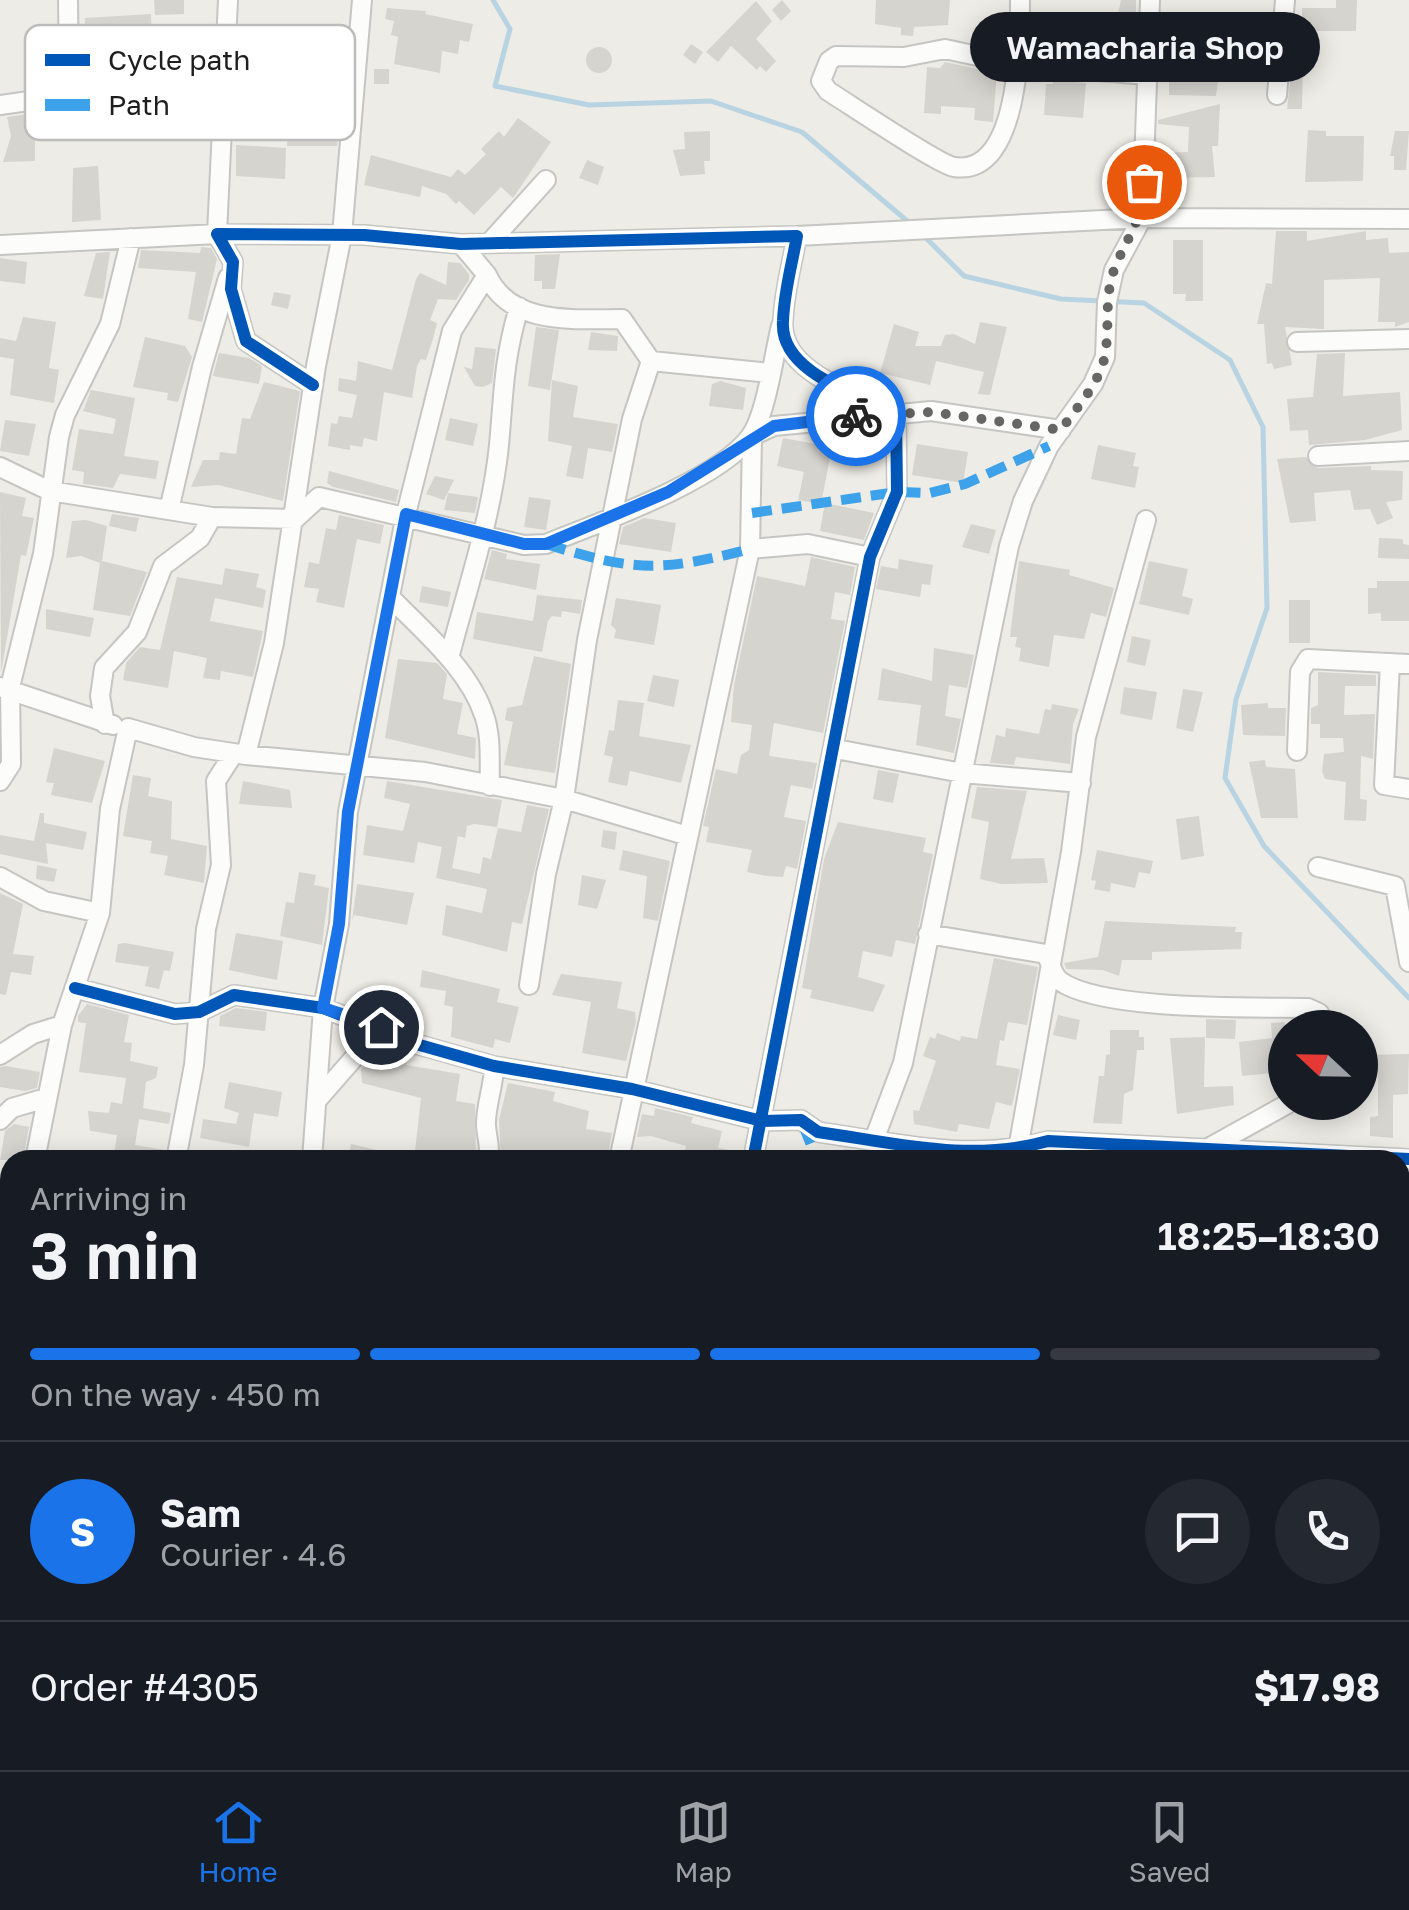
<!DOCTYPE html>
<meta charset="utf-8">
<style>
body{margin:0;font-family:"Golos Text",sans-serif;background:#242831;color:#f1f3f6;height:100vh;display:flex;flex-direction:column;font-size:38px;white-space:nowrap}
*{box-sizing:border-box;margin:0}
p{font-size:32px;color:#9ea1a6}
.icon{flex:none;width:55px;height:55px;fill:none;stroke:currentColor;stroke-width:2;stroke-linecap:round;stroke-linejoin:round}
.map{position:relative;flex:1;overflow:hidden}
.details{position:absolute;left:0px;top:1150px;width:1410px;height:620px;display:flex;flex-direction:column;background:#171b24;border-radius:30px 30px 0 0;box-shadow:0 5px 25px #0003}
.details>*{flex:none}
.needle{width:65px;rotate:292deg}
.buttons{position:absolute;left:1268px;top:1010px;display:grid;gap:20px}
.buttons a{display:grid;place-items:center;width:110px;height:110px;border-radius:50%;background:#171b24;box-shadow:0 5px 25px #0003;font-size:50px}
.pin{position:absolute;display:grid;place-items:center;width:85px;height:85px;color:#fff;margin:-42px;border:5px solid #fff;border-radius:50%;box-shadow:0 2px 10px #0007}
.courier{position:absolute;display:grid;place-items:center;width:100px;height:100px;margin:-50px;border:8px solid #1a73e8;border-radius:50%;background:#fff;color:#222;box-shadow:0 2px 12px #0007}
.bubble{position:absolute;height:70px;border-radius:35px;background:#171b24;box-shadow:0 5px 25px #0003;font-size:32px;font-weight:600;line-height:70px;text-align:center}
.summary em{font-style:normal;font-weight:600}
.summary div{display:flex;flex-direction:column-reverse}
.summary{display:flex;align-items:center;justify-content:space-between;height:170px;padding:0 30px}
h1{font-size:65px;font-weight:600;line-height:75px}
.bar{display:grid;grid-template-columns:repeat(4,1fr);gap:15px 10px;align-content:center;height:120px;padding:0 30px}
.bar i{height:12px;border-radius:8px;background:#363941}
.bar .on{background:#1a73e8}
.bar p{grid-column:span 4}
.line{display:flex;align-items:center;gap:25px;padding:0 30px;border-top:2px solid #363941}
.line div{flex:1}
.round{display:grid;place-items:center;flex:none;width:105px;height:105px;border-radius:52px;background:#242831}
.menu{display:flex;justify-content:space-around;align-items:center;height:140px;border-top:2px solid #363941;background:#171b24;font-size:28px;color:#9ea1a6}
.menu a{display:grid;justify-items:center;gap:5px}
.menu .on{color:#1a73e8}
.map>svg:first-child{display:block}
</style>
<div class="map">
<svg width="1409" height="1770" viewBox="0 0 1409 1770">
<rect width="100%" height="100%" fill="#edece6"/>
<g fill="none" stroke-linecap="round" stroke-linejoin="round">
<path stroke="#b8d3e2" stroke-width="5" d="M493 0 510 29 495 86 589 105 711 101 802 132 912 225
M924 236 964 276 1061 299 1144 303 1230 360 1263 427 1267 608 1236 699 1225 778 1264 846 1409 998
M1400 1413 1409 1406
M1218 1760 1220 1770"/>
</g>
<path fill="#d6d4cf" d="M154 0H184V14L155 15Z
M782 0 791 11 781 21 772 10Z
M876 0H950L948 25 914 27 913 36 901 35V28L875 24Z
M1121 0H1136V30L1115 28Z
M1336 0H1357L1356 31H1302V8H1336Z
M756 1 772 21 756 39 776 61 766 72 760 66 757 70 731 46 718 62 706 52Z
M387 8 426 11 425 14 473 24 469 42 460 40 458 54 442 51 440 73 394 64 398 37 391 35 394 21 385 19Z
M151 14 152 47 84 49 85 18Z
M1185 22 1216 25 1212 56H1221L1216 96 1169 95V71H1186Z
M299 28 347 31 344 63 291 59 288 92 289 96 308 97 306 116H339L337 146H287V116L263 114 264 107H256L265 68 242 66 246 29 298 34Z
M691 44 703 52 695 64 683 55Z
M586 60a13 13 0 1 1 26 0a13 13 0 1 1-26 0Z
M1255 49H1268L1267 68H1255Z
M1293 58 1303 59 1302 109H1287Z
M945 62 997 73 993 122 974 120 975 108 941 106V114L924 113 927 67 940 68Z
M374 69H389V84H374Z
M1053 80 1086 83 1083 118 1044 115 1046 84H1053Z
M1220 104 1218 146H1212L1215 177 1167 178 1166 153 1188 152 1189 127 1158 124V120Z
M35 113V161L3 162 11 136 7 117Z
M518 118 551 142 513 198 501 187 474 215 459 201 456 204 446 194 422 186 420 197 364 185 371 155 451 177 458 169 465 175 486 154 481 149 499 131 504 137Z
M1308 130 1326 131V136H1364L1363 181 1305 182Z
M710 131V161H704L705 174 680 176 673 150 685 149 684 132Z
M1395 131H1409L1406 170H1394V156H1390Z
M236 145 286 148 285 179 236 176Z
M587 160 604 167 598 185 579 178Z
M98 166 101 220 72 222 73 168Z
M1276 231H1307V241L1366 231V240L1388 238 1389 253 1409 252V322L1395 327V322H1378L1380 278 1324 280V329L1285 327 1292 365 1274 369 1272 363 1267 364 1264 324H1257L1266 283 1272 284Z
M1173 240H1203V301H1185L1186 294H1173Z
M201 247 211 248 217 259 202 322 188 319 196 272 138 268 141 250 200 253Z
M110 252 103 299 84 296 96 253Z
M560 254 555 289H542V281H534L535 255Z
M0 258 27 262 25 284 0 281Z
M448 262 460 263 469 274V280L456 300 438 299 430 320 437 323 433 339 426 360 421 359 417 366 412 398 384 392 377 441 364 438 362 447 350 445V450L328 446 331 423 337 424 339 416 352 418 357 395 338 391 339 378 356 381 358 361 392 370 416 279 420 273 446 285Z
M274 292 291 295 288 309 271 305Z
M23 317 56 322 49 368 59 370 54 403 10 395 14 359 0 357V338L16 341Z
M980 322 1007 327 990 395 978 394 984 372 936 361 930 385 880 373 894 324 919 332 915 346H941L945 335 954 334 975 344Z
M536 327 559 330 550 390 528 386Z
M591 332 618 336 617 351 588 350Z
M145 337 185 346 192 357 178 402 167 400 168 393 133 387Z
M475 347 496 349 492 383 483 387 475 386 464 367 472 369Z
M219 353 249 358 262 366 259 384 213 376Z
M1345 353 1343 396 1400 392 1402 430 1365 440 1309 445 1308 430 1290 431 1287 399 1313 397 1317 354Z
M552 380 578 386 573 417 618 424 612 452 588 448 583 479 566 476 572 446 548 441Z
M720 381 746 388 743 410 709 406 712 384Z
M264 382 300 391 283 501 218 485 191 487 203 460H219L220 452 236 454 242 418 250 419Z
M91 390 135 398 124 456 159 461 156 479 120 474 113 488 83 484 84 472 72 470 79 429 113 434 116 419 83 411Z
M450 418 478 424 473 446 445 440Z
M5 420 36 424 29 456 0 451Z
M783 438 832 447 821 504 798 500 804 472 777 466Z
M917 444 968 452 963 483 912 475Z
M1098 445 1136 453 1133 466 1139 467 1135 488 1091 479Z
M1306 457 1318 468 1371 466V470L1403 471 1402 500 1386 502 1393 518 1377 525 1370 509 1354 510 1350 490 1314 493 1316 521 1290 523 1277 459Z
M329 471 399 490 396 502 333 487 327 483Z
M435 476 454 480 444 500 426 494Z
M0 492 26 498 22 516 34 518 26 556 21 555 1 673Z
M448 493 478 497 475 513 444 510Z
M529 497 551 500 546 530 524 527Z
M825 503 874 513 864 540 820 531Z
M112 514 139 518 136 532 109 526Z
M339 515 384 525 380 544 357 539 344 608 316 602 319 589 304 587 309 562 319 564 326 528 336 530Z
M644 518 676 523 671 552 619 544 623 527Z
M86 520 107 526 102 561 147 572 130 616 93 610 100 563 81 556 66 558 72 521Z
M971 524 996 530 989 554 962 547Z
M1379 538 1403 539V544L1409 545V559L1378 558Z
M492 550 507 554 506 559 540 564 536 590 484 579Z
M811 557 855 567 850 595 835 592 831 619 845 621 823 733 774 723 769 756 817 763 812 789 791 785 784 817 806 821 797 869 786 866 783 877 766 876 747 872 752 850 706 842 709 827 703 826 716 769 737 774 741 755 749 750 752 725 731 722 734 685 757 576 805 586Z
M899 559 933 565 930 585 922 584 920 597 876 589 881 566 898 569Z
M1019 561 1070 570 1069 575 1114 588 1106 617 1091 613 1084 639 1054 635 1049 667 1019 661 1021 648 1015 647 1017 637H1010Z
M1149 561 1188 569 1182 596 1193 599 1189 615 1139 604Z
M225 568 259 574 256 587 266 590 263 608 215 598 210 621 263 631 253 677 221 671 220 680 203 678 207 658 174 651 168 688 123 680 126 663 140 647 160 650 177 577 222 585Z
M1377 581H1409V621H1381V613L1368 614V588H1377Z
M422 586 451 592 448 607 419 602Z
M537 595 582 600 580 614 562 611 561 617 552 616 548 621 542 652 473 639 477 612 533 621Z
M616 598 661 605 654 645 614 638 616 630 611 625Z
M1289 600H1310V643H1289Z
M46 609 94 618 90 637 46 629Z
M1132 636 1151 640 1145 666 1127 662Z
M934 648 974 655 967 688 949 685 945 716 961 719 954 753 916 745 921 705 878 700 882 668 932 681Z
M534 656 571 664 555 773 504 765 513 722 505 720 507 708 522 705Z
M398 659 437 663 447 674 443 699 463 703 457 734 476 738 475 759 385 738Z
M1318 672 1376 675V686H1345L1344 715 1375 714 1373 759 1361 756 1360 799 1367 800 1366 821 1344 820 1346 782 1325 779 1322 771 1324 754 1344 752 1343 738H1320V724H1311V708L1318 705Z
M653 675 679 680 674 707 647 701Z
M1124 687 1157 692 1152 720 1120 714Z
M1183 689 1203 692 1193 732 1176 728Z
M618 700 644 703 639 736 691 745 681 783 630 771 627 786 608 782 613 757 604 755 609 730 614 731Z
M1268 703V708H1286L1285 736 1243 735 1241 705Z
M1052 704 1079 709 1073 724 1070 764 1016 757 1014 765 990 763 996 735 1005 737 1006 728 1039 734 1045 709 1051 710Z
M54 748 105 761 92 803 51 795 54 783 46 782Z
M1265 760 1266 767 1295 769 1298 818H1261L1249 762Z
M878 770 899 774 893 803 873 799Z
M133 775 151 778 148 796 172 801 171 839 207 846 204 883 164 875 168 856 150 853 152 841 123 836Z
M243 781 290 790 292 808 239 804Z
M387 781 502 800 497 827 474 824 467 826 465 838 458 836 452 868 480 874 483 857 491 859 498 828 521 832 527 805 549 809 522 924 512 922 507 952 442 935 446 905 482 913 487 889 436 878 442 847 418 842 414 863 363 855 367 825 403 831 410 804 384 798Z
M977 787 1027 791 1011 859 1044 858 1048 883 1001 884 980 879 989 822 971 818Z
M40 813H44V823L87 832 83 850 46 843 48 864 0 854V835L34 841Z
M1199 816 1204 856 1181 860 1176 819Z
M838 822 926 838 923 852 933 854 915 944 896 940 892 957 863 951 858 977 885 985 873 1012 810 998 812 990 802 988 824 859Z
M603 830 617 832 615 850 601 847Z
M623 850 670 861 658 921 643 918 647 876 619 870Z
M1097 850 1153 861 1150 874 1139 872 1135 888 1111 883 1110 892 1094 889 1096 881 1091 880Z
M37 865 57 869 54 882 36 879Z
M299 872 316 875 314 885 329 888 322 945 280 936 286 902 294 903Z
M582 875 606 880 597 909 578 905Z
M357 884 414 893 407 925 354 915 352 921Z
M0 893 23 904 13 954 34 956 31 975 11 972 6 995 0 994Z
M1105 921 1236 927 1235 932H1242L1241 949 1152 952V960H1122L1119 976 1103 970 1066 969 1064 963 1098 957Z
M236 933 283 941 277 980 229 970Z
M125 943 174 952 170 971 164 970 159 989 145 986 149 967 115 962 118 944Z
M994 958 1038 967 1027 1025 1008 1022 1004 1041 1000 1040 996 1065 1020 1069 1012 1106 996 1102 989 1129 959 1124 957 1132 914 1124 913 1110 919 1111 936 1061 923 1056 930 1037 935 1039 937 1033 960 1041 961 1036 977 1039Z
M422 970 500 989 497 1002 519 1007 510 1043 495 1039 493 1048 451 1037 453 1007 444 1005 446 991 420 987Z
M561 974 622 982 617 1008 635 1012 636 1022 626 1061 582 1053 591 1002 552 995Z
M87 1004 129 1015 124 1042 132 1043 130 1061 158 1067 156 1078 146 1082 143 1108 171 1113 169 1124 139 1119 135 1145 165 1150 164 1160 114 1154 117 1135 90 1131 88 1111 109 1113 111 1102 122 1104 126 1078 79 1072 86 1023 78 1022V1016Z
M236 1008 267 1012 265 1031 219 1026 220 1016Z
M1058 1015 1080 1020 1076 1040 1053 1035Z
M1206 1019 1236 1020 1235 1039 1206 1038Z
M1285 1022V1041L1274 1042 1276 1066H1285V1090H1273L1272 1073 1242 1076 1239 1042 1272 1038 1271 1023Z
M1110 1030H1139V1037H1144V1050H1137L1133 1090 1124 1094 1122 1124 1093 1123 1099 1076H1104L1106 1055 1110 1054Z
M1205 1037 1204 1087 1233 1086 1234 1105 1177 1114 1170 1038Z
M375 1053 407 1060 406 1065 460 1074 456 1101 475 1104 476 1160H414L421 1098 362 1083 361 1069Z
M1409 1054 1408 1094 1393 1095V1138L1370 1136V1117L1378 1116V1074H1368V1055Z
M6 1066 40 1072 37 1088 25 1091 0 1087V1067Z
M229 1082 282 1092 278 1117 254 1113 249 1147 200 1138 203 1119 236 1124 239 1113 224 1108Z
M508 1083 555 1092 553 1101 589 1111 586 1129 612 1133 607 1160H501L499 1120Z
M655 1108 693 1117 691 1123 722 1131 718 1148 742 1152 741 1160H683L686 1146 651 1136 637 1137 642 1114 654 1116Z
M14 1124 29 1127 23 1160H0L5 1131Z
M351 1144 398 1155V1160H348Z
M844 1149 916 1159V1160H879L843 1153Z"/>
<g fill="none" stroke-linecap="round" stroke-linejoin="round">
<g stroke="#c5c5c2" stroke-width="22">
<path id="street" d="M1020 0C1020 41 1020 177 954 167 938 164 849 104 828 91L821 81 829 61 836 56 904 57 945 49 1019 65 1149 75
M1277 95 1285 0
M0 105 63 96 69 77 68 0
M797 236 1142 218 1409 219
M491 241 546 180
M0 245 217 234 228 0
M487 275C510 326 574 319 622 319L651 361 770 373
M1297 342 1409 339
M313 385 246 341 231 289 233 262 217 234 364 235 461 244 797 236C792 264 784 292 783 321 779 373 858 394 896 413L897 492 870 557 753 1160
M1318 456 1409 451
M0 467 50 491 212 517
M169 510 202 367 228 278
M750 549 752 436 774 426 931 411 1061 430
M390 597C423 631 469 669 484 715 492 737 489 763 490 786
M449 658C467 589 492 516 499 445 504 391 503 362 519 307
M1390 663 1384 785 1409 789
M0 687 113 725
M105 724 100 696 104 668 137 632 163 566 200 538 212 517 295 519 319 497 524 545 546 544C598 523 717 481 750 437 766 416 774 354 781 326
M836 749 962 773 1081 783
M1297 751 1300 672 1308 659 1409 664
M246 755 274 643 316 366 342 235 362 0
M0 781 11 764 10 687 43 554 59 437 65 415 110 324 131 238
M1318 867 1395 886 1409 962
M0 877 44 901 100 913
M928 934 1046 954C1051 963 1052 975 1060 981 1101 1011 1254 1007 1308 1008L1319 1013 1329 1028
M529 985 546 874 564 799 587 640 632 419 651 361
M75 988 175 1014 199 1012 234 995 323 1008 416 1044 494 1066 632 1089 762 1121 801 1120 818 1132C896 1143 970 1163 1048 1141L1409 1159
M0 1055 33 1034 62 1025
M318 1099 381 1027
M0 1120 12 1108 46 1098
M874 1140 903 1063 1009 546 1023 501 1049 446 1093 384 1105 357 1107 302 1114 270 1142 218 1150 0
M1210 1147 1291 1102
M35 1160 62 1025 100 913 110 809 128 728 194 747 246 755 425 772 564 799 688 836
M176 1160 194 1065 206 929 221 865 216 781 234 753
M312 1160 323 1008 339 924 348 812 406 514 452 331 487 275 461 244
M488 1160C491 1146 487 1140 486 1126 485 1107 494 1086 494 1066
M619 1160 750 549 808 544 870 557
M1016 1160 1071 852 1086 737 1146 520
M0 1214 10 1226
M1400 1272V1281
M0 1366H10
M0 1434 10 1435
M1400 1535H1409
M0 1737 10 1738
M341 1760 342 1770
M367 1760 417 1763
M1081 1760 1082 1770
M117 1770V1760
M515 1770V1760
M686 1770 688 1760
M877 1770 897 1760
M1167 1770 1173 1760
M1347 1770V1760"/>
</g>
<use href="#street" stroke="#fcfcfb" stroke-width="18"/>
<path stroke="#3da2ea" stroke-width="10" stroke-dasharray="20 10" stroke-linecap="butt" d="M752 513 897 492 930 493 965 484 1049 446
M546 544C635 572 660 572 750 549
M803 1125 817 1160"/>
<g stroke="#fff" stroke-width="19">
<path id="cycleway" d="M313 385 246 341 231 289 233 262 217 234 364 235 461 244 797 236C792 264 784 292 783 321 779 373 858 394 896 413L897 492 870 557 753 1160
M75 988 175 1014 199 1012 234 995 323 1008 416 1044 494 1066 632 1089 762 1121 801 1120 818 1132C896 1143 970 1163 1048 1141L1409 1159"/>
</g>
<use href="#cycleway" stroke="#0057b8" stroke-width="12"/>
</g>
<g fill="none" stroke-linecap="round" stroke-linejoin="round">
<path stroke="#666664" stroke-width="10" stroke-dasharray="0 18" d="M856 416 932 412 1061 430C1077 407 1100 383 1105 355 1110 327 1104 298 1114 270 1129 232 1141 226 1144 182"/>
<path stroke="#1a73e8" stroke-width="12" d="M381 1027 323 1008 339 924 348 812 406 514 524 544H546L668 492 774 426 856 416"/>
</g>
<rect x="25" y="25" width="330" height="115" rx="15" fill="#fff" stroke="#bcbcbc" stroke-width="2.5"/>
<rect x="45" y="54" width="45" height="12" fill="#0057b8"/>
<rect x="45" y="99" width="45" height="12" fill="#3da2ea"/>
<g font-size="28" fill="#1e1e1e">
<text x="108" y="70">Cycle path</text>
<text x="108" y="115">Path</text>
</g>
</svg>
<div class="buttons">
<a><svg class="needle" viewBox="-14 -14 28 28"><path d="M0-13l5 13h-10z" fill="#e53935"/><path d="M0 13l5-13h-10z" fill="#9ea1a6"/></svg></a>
</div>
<div class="pin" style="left:1144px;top:182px;background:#ea580c"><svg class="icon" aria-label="bag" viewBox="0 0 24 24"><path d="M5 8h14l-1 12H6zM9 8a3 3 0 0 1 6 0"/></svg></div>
<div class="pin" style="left:381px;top:1027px;background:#1f2937"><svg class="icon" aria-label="home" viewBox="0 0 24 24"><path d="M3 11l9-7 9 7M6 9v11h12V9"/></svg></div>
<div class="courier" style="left:856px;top:416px"><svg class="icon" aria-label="bike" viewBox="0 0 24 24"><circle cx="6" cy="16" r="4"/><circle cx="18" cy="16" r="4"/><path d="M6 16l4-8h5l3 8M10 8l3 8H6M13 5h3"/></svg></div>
<div class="bubble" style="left:970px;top:12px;width:350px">Wamacharia Shop</div>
<section class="details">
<div class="summary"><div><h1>3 min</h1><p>Arriving in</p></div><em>18:25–18:30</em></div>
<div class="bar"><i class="on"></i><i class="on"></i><i class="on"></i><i></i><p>On the way · 450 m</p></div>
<div class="line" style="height:180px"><b class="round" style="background:#1a73e8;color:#fff">S</b><div><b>Sam</b><p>Courier · 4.6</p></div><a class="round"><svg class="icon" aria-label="chat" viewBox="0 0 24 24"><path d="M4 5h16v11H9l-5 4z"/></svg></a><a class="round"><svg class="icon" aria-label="phone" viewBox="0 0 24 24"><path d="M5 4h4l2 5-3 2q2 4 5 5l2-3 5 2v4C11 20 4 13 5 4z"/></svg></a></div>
<div class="line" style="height:130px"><div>Order #4305</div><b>$17.98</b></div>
</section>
</div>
<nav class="menu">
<a class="on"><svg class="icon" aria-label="home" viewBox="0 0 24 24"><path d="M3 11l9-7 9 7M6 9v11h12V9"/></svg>Home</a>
<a><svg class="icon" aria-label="map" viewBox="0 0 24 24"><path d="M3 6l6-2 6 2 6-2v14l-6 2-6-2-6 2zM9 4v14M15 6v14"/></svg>Map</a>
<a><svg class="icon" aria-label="saved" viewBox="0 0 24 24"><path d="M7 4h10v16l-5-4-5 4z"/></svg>Saved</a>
</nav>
